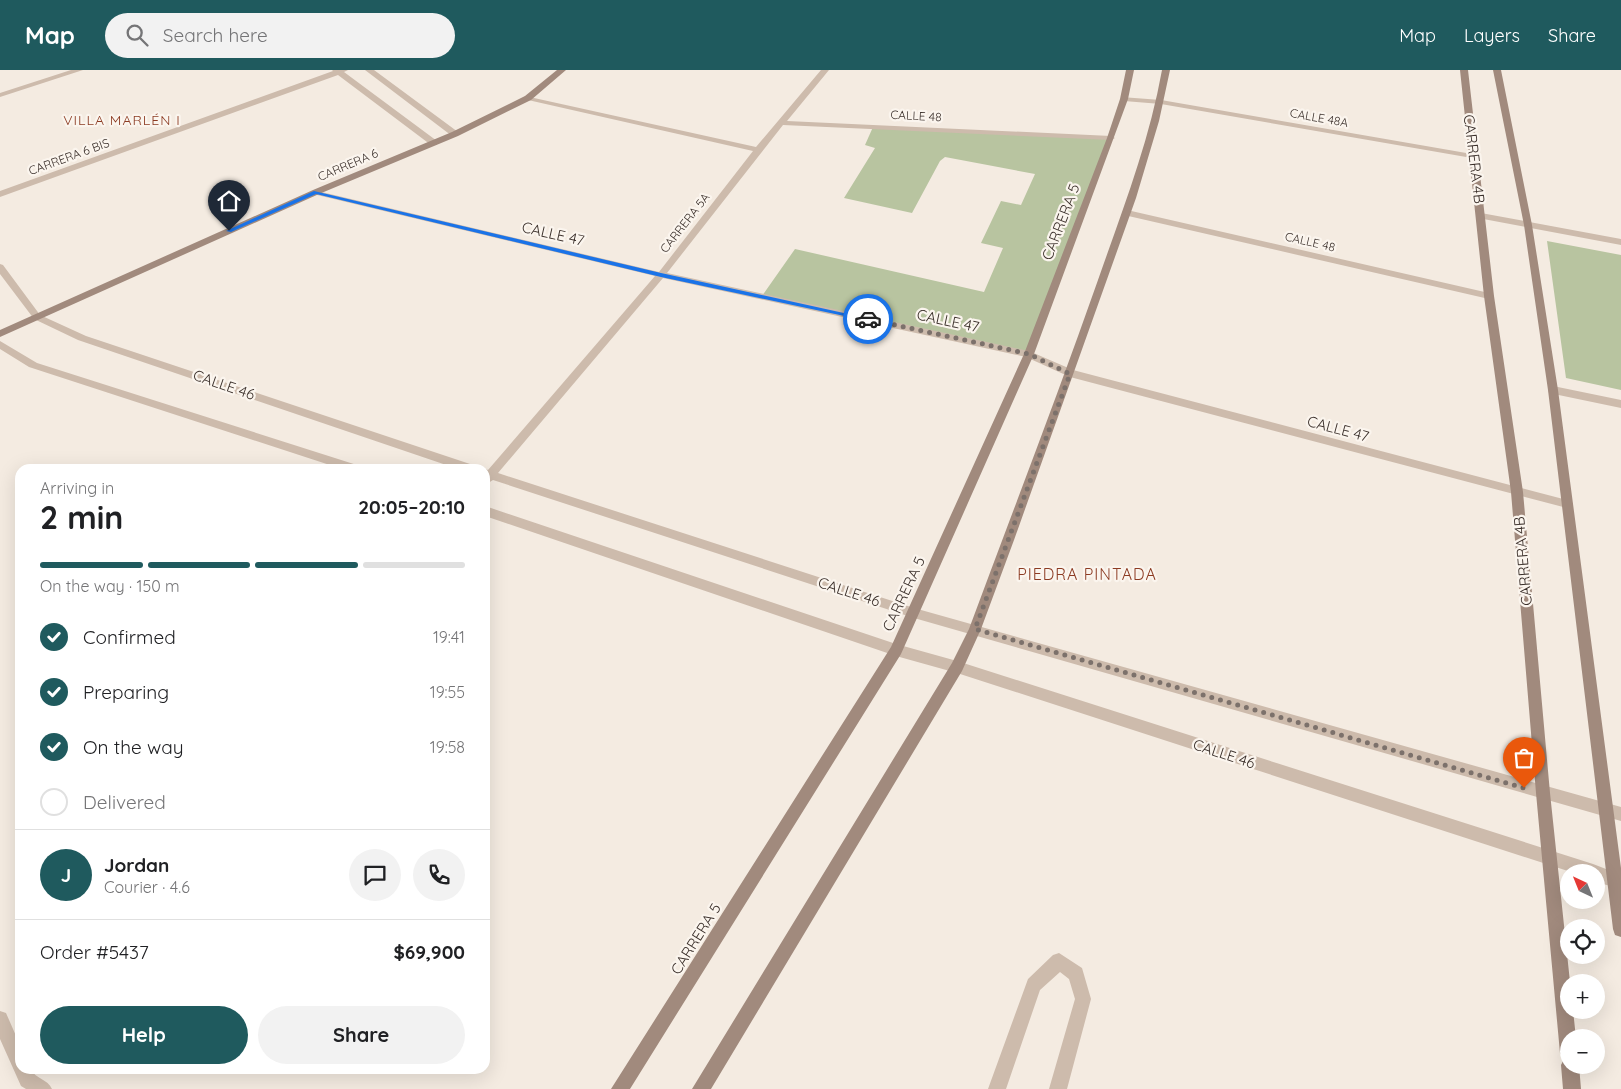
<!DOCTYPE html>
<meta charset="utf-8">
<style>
body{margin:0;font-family:Quicksand,sans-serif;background:#f2f2f2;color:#202124;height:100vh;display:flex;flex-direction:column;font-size:19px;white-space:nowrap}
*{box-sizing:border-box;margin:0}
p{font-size:16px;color:#757577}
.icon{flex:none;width:28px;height:28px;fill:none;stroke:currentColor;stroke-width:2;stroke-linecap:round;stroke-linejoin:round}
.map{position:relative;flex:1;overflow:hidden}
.details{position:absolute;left:15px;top:394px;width:475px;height:610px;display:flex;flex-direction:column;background:#fff;border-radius:15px;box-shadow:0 5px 20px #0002}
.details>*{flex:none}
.needle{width:32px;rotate:317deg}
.buttons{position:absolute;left:1560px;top:794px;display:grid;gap:10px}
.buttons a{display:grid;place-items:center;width:45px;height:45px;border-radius:50%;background:#fff;box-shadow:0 5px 20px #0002;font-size:25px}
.pin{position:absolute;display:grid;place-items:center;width:42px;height:42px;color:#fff;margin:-51px -21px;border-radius:50% 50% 50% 0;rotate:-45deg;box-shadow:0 0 5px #0007}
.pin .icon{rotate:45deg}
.courier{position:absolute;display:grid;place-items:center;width:50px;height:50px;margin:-25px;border:4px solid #1a73e8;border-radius:50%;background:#fff;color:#222;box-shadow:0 1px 6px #0007}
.headline em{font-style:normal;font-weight:800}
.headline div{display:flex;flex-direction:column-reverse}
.headline{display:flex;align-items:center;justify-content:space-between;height:85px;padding:0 25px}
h1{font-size:32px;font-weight:800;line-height:38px}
.bar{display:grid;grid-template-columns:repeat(4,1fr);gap:8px 5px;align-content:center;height:60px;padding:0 25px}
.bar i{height:6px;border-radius:4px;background:#e0e0e0}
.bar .selected{background:#1f5a5e}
.bar p{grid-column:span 4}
.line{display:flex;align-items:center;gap:12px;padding:0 25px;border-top:1px solid #e0e0e0}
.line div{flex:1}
.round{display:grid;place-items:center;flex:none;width:52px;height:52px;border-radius:26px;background:#f2f2f2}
ol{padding:0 25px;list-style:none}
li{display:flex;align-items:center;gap:15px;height:55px}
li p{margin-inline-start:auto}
li .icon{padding:5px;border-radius:50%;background:#1f5a5e;color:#fff;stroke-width:4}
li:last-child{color:#757577}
li i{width:28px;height:28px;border:2px solid #e0e0e0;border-radius:50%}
.primary-button{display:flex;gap:10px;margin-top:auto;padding:10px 25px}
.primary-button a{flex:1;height:58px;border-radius:30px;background:#1f5a5e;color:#fff;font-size:20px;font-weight:800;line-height:58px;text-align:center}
.primary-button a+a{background:#f2f2f2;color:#202124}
header{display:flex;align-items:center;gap:30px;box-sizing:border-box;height:70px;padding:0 25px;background:#1f5a5e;color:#fff}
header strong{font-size:24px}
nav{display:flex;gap:28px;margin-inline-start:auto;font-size:18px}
.search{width:350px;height:45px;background:#f2f2f2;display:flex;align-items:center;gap:12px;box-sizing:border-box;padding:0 18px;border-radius:28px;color:#757577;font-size:19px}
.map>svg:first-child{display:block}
</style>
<header>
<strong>Map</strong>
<div class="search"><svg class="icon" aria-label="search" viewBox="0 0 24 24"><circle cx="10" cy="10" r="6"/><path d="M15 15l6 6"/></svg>Search here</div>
<nav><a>Map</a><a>Layers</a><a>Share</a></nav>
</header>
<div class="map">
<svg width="1621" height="1019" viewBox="0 0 1621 1019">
<rect width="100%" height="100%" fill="#f4ebe1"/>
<path fill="#b8c4a0" d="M873 57 1111 68 1029 284 762 226 795 179 984 222 1003 178 981 173 1001 131 1021 135 1035 104 945 87 940 91 912 143 844 128 875 78 865 75Z
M1547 171 1621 185V320L1566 308Z"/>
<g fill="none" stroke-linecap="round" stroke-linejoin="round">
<path fill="#cdbbac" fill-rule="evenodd" d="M71 0H83L0 27V23Z
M332 0H348L344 2 437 71V75H431L338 5 0 127V121L333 1Z
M365 0H374L458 62V66H452Z
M821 0H829L787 51 1111 66 1115 68 1111 70 783 55 667 203 1029 281 1073 300 1567 430 1571 431 1573 434 1571 437 1567 438 1070 307 1026 287 663 208 498 403 914 538 1621 737V751L914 548 493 410 485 415V399L488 400 655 206 313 124V120L659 202 753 81 528 30 524 28 525 26 756 77Z
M1121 27 1161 30 1472 84 1476 86 1472 88 1161 34 1124 31H1121Z
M1127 140 1489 223 1494 226 1489 229 1124 145V141Z
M1481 143 1621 169V175L1478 148V144Z
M0 194 3 195 40 245 86 266 476 396 478 399H458L78 270 34 249 0 204Z
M0 271 37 293 360 396 362 399H342L29 297 0 279Z
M1553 316 1621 330V338L1549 323 1548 320 1549 317Z
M485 436 896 574 957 591 1593 794 1619 804 1621 807 1619 814 1614 817 1596 812V802H1571L957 603 896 586 485 446Z
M1059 883 1082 898 1091 929 1067 1019H1049L1075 929 1069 909 1060 902 1040 920 1006 1019H988L1028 909 1053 885Z
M0 941 6 943 20 975V999H31C35 1009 48 1009 52 1019H26L21 1016 0 969Z"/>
<path fill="#a18a7d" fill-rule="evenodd" d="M557 0H566L531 30 458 66 319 124 0 267V260L313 120 452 62 525 26Z
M1126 0H1134L1128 29 1034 284 901 584 630 1019H611L891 577 1024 284 1107 68 1120 29Z
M1162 0H1170L1159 51 1136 128 1014 470 981 559 962 601 711 1019H692L952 593 969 559C1012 443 1057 327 1098 210 1122 141 1149 73 1162 0Z
M1460 0H1468L1494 226 1523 422 1550 723 1570 912 1569 940H1573L1576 968H1569V995H1579L1581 1019H1563L1561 995 1564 989 1560 983 1536 723 1511 422 1484 226Z
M1493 0H1501L1532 155 1558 320 1621 798V867L1615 865 1613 859 1548 320 1524 155Z"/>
</g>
<path fill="#1a73e8" d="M314 121 661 203 871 249 868 251 661 207 316 124 231 162 226 161Z"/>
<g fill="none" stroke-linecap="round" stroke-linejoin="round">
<path stroke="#7c716b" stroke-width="5" stroke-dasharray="0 9" d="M868 249 1029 284 1070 304 975 559 1524 718"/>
</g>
<g text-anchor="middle" stroke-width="4.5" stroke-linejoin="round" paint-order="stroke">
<g font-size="12" fill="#3b302b" stroke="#fbf5ee">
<text transform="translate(916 46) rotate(3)" y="4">CALLE 48</text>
<text transform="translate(1319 48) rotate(10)" y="4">CALLE 48A</text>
<text transform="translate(69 87) rotate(-20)" y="4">CARRERA 6 BIS</text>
<text transform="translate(348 95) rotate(-23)" y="4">CARRERA 6</text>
<text transform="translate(685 153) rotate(-52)" y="4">CARRERA 5A</text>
<text transform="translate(1310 172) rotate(13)" y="4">CALLE 48</text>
</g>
<g font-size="14" letter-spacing="1" fill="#8c3b22" stroke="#fbf5ee">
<text x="122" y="55">VILLA MARLÉN I</text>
</g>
<g font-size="15" fill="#3b302b" stroke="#fbf5ee">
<text transform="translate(1474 89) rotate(83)" y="5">CARRERA 4B</text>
<text transform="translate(1061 152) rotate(-69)" y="5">CARRERA 5</text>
<text transform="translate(553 164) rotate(13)" y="5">CALLE 47</text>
<text transform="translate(948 251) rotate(12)" y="5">CALLE 47</text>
<text transform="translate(224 315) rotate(19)" y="5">CALLE 46</text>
<text transform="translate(1338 359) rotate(15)" y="5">CALLE 47</text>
<text transform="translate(1523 491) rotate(-95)" y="5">CARRERA 4B</text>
<text transform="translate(849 522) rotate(18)" y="5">CALLE 46</text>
<text transform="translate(904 524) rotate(-65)" y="5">CARRERA 5</text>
<text transform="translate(1224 684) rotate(18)" y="5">CALLE 46</text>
<text transform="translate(696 869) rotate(-58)" y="5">CARRERA 5</text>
</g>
<g font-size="16" letter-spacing="1" fill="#8c3b22" stroke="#fbf5ee">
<text x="1087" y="510">PIEDRA PINTADA</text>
</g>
</g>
</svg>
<div class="buttons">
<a><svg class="needle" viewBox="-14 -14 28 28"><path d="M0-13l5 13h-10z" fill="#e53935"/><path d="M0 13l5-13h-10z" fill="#757577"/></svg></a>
<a><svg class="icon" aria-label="locate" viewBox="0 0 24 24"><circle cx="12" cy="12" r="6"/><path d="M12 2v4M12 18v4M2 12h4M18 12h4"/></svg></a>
<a>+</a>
<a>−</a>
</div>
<div class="pin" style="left:1524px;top:718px;background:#ea580c"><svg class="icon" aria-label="bag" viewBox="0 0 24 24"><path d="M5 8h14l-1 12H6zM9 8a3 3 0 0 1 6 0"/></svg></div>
<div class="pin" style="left:229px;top:161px;background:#1f2937"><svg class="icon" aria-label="home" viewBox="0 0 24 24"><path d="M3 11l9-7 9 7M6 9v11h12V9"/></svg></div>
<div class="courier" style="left:868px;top:249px"><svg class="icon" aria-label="car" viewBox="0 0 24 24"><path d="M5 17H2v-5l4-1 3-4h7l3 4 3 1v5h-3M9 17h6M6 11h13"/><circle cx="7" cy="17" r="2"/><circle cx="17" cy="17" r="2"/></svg></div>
<section class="details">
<div class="headline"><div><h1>2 min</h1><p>Arriving in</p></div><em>20:05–20:10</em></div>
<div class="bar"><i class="selected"></i><i class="selected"></i><i class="selected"></i><i></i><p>On the way · 150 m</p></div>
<ol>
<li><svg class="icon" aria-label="check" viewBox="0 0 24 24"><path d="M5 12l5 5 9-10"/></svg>Confirmed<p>19:41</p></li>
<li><svg class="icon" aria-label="check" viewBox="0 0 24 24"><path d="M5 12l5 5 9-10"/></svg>Preparing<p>19:55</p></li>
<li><svg class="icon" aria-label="check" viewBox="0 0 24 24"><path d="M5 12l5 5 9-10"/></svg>On the way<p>19:58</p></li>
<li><i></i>Delivered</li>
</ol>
<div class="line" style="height:90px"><b class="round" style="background:#1f5a5e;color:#fff">J</b><div><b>Jordan</b><p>Courier · 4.6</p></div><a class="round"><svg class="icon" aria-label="chat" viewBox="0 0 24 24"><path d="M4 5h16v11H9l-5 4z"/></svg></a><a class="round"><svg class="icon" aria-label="phone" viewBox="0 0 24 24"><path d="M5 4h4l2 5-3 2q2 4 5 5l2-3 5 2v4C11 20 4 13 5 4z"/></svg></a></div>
<div class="line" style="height:65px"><div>Order #5437</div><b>$69,900</b></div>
<div class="primary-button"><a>Help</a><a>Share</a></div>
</section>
</div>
